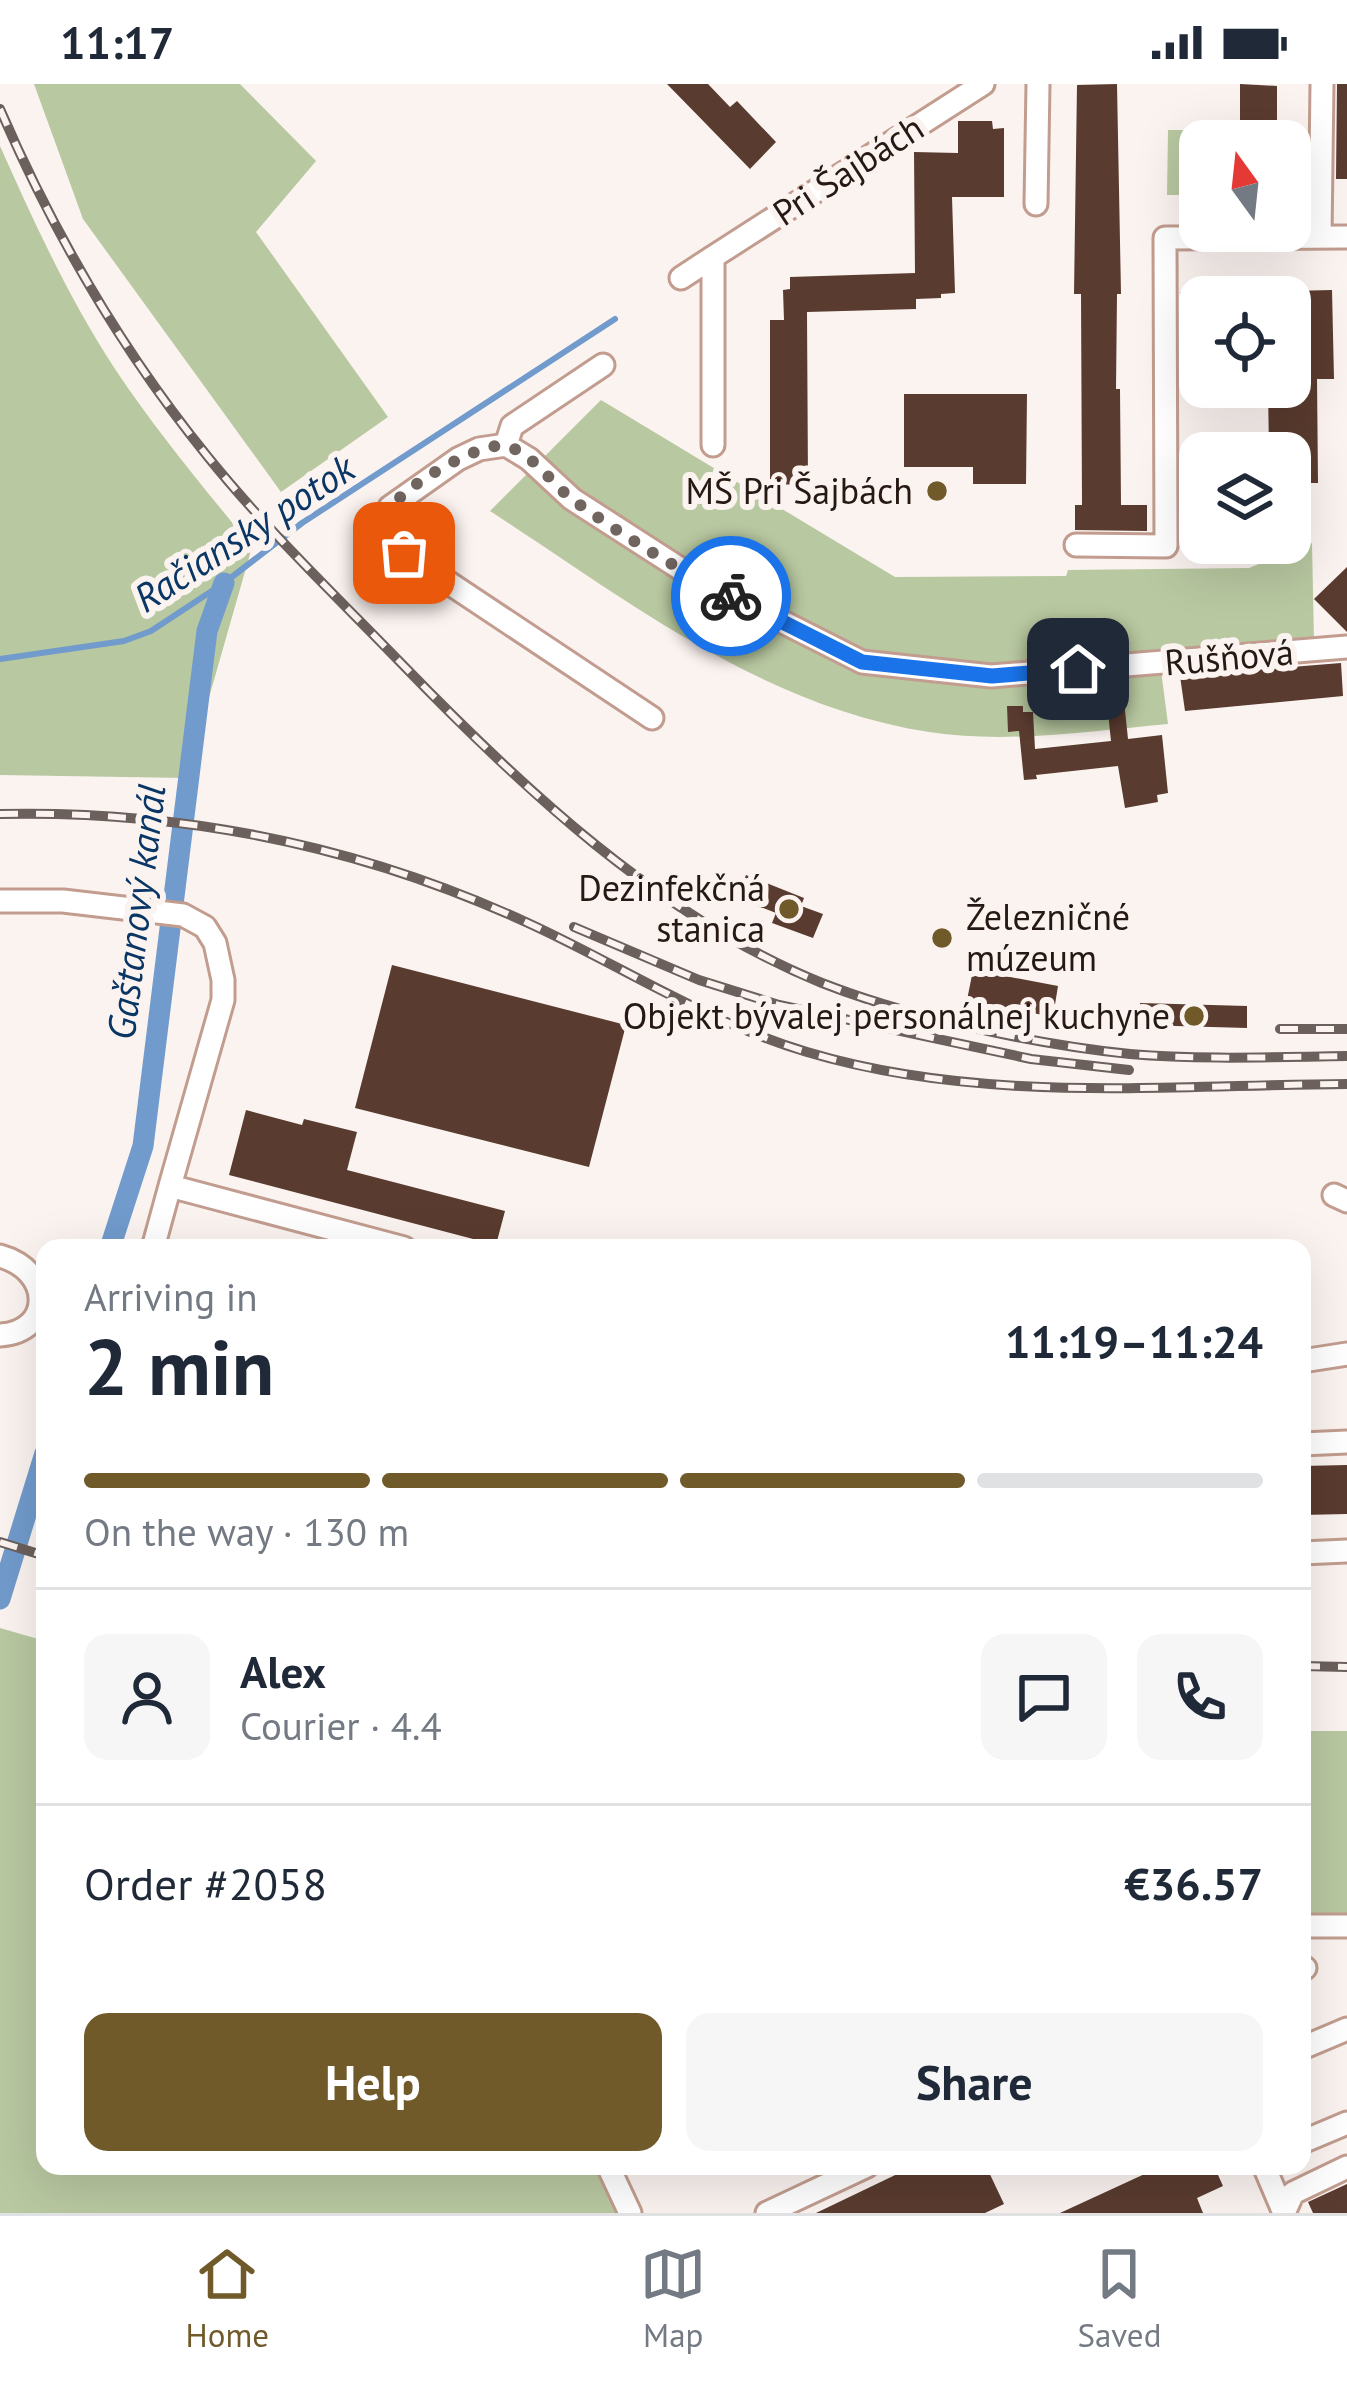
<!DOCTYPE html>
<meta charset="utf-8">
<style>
body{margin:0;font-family:"PT Sans",sans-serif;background:#f6f6f7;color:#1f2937;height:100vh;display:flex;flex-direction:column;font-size:45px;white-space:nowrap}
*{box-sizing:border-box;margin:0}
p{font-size:39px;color:#747a83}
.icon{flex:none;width:66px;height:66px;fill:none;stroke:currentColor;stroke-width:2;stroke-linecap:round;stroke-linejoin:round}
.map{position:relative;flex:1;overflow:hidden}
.drawer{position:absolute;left:36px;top:1155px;width:1275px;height:936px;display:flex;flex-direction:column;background:#fff;border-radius:24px;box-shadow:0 12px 48px #0002}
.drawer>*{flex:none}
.needle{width:78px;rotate:345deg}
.fabs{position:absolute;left:1179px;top:36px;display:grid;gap:24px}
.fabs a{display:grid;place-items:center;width:132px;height:132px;border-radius:24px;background:#fff;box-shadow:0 12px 48px #0002;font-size:60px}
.pin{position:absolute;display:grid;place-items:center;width:102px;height:102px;color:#fff;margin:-51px;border-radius:24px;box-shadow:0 6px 18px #0006}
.courier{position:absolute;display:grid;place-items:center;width:120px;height:120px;margin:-60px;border:9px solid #1a73e8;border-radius:50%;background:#fff;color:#222;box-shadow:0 3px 15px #0007}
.overview em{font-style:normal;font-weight:700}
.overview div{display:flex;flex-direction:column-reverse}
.overview{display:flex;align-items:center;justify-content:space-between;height:204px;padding:0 48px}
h1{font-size:78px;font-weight:700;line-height:90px}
.bar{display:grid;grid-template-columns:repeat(4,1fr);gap:18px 12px;align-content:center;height:144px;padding:0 48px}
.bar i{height:15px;border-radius:9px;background:#e0e1e3}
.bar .selected{background:#715a2a}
.bar p{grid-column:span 4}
.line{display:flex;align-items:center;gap:30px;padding:0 48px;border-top:3px solid #e0e1e3}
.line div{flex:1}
.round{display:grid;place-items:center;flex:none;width:126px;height:126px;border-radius:24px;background:#f6f6f7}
.primary-button{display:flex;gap:24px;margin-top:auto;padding:24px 48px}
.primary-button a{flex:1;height:138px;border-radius:24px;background:#715a2a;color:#fff;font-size:48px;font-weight:700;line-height:138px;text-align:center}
.primary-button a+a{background:#f6f6f7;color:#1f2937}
.status{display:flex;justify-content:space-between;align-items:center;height:84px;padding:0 60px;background:#fff;direction:ltr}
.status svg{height:33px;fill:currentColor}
.menu{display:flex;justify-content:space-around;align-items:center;height:168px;border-top:3px solid #e0e1e3;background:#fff;font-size:33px;color:#747a83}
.menu a{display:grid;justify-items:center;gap:6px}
.menu .selected{color:#715a2a}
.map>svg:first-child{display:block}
</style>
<div class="status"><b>11:17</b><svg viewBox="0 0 49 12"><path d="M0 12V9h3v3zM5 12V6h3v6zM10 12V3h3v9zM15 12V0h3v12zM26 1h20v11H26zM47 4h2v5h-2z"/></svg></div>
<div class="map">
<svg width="1347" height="2129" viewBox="0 0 1347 2129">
<rect width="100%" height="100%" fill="#fbf3f0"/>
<path fill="#b8c8a0" d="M34 0H240L316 77 256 148 388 333 281 408 83 135Z
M1168 46H1218V57H1200V111H1167Z
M0 62C34 138 69 215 115 285 157 348 205 405 252 463L186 694 0 691Z
M601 316 895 493 1066 492 1068 486 1249 484 1312 459 1314 557 1159 571 1168 640C1090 647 1007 660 929 648 762 622 628 517 490 427Z
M0 1544 45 1557V2082H605L625 2129H0Z
M1302 1647H1347V1835L1302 1834Z"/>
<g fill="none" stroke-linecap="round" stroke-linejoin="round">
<path stroke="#719bcc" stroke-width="6" d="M0 575 124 557 151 547 224 499 302 439 615 235"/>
<path stroke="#719bcc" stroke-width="21" d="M110 1164 143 1062 207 547 224 499
M0 1515 45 1369"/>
</g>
<path fill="#5a3b2f" d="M667 0H708L730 23 737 17 776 58 750 85Z
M1117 0 1121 210H1117L1116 305H1120L1121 421H1147V447L1075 446V421H1082L1081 210H1074L1077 1Z
M1240 0 1277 2V57H1240Z
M1337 0H1347V95H1336Z
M958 37H992L993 45 1004 44V113H952L955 209 941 210V214L916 215V225L807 228 808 400 770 401V236H784L783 206 790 205V193L915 189 914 68 958 69Z
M1332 206 1334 295H1317L1318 399H1290V369H1269L1268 303H1290V207Z
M1180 208H1200V296H1180Z
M904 310H1027L1026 400H973V383H904Z
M1347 483V548L1314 515Z
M1341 579 1343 612 1185 627 1180 592Z
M1124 617 1128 655 1162 651 1168 709 1157 711 1158 718 1125 724 1118 682 1036 691 1037 695 1024 696 1019 647 1008 648 1007 622H1023V628H1033L1035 665 1111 657 1107 619Z
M746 791 804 814 801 822 823 830 813 854 772 839 776 829 737 814Z
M392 881 626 941 589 1083 355 1024Z
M973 886 1058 902 1053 933 967 916Z
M1140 919 1247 922V944L1140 941Z
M246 1026 302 1041 304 1035 357 1048 347 1086 505 1127 496 1161 229 1091Z
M1347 1381V1430L1302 1431V1382Z
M914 2082H986L1004 2120 985 2129H816Z
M1162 2082H1214L1223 2102 1197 2114 1203 2129H1060Z
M1347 2100V2129H1313L1308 2118Z"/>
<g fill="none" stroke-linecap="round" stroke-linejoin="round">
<g stroke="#c29d8f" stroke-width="27">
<path id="minor" d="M1036 120 1038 0
M1320 153 1322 0
M681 194 713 173
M506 361 512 342 603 281
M713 361V173L983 0
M1076 461 1166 462 1165 154 1347 153
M652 634 404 469 388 447 390 423 458 375 479 365 506 361 529 375 572 415 690 491 862 578 991 592 1347 563
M0 817H63L183 831 205 843 215 859 223 896V916L170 1102 404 1164
M1334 1111 1347 1117
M153 1164 170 1102
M0 1172C54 1187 53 1248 0 1251
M1302 1277 1347 1270
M1302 1360 1347 1358
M1302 1469 1347 1467
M1302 1842H1347
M1302 1884H1305
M1302 1964 1347 1945
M1302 2058 1347 2039
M608 2082 630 2129
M1264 2082 1284 2129
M767 2129 867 2082
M1284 2129 1293 2109 1347 2083"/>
</g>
<use href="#minor" stroke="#fff" stroke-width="21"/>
<g stroke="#6b605b" stroke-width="10">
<path id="rail" d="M0 25C54 150 122 267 208 373 267 446 335 511 400 578 519 701 660 834 822 899 909 933 1036 961 1130 970 1202 976 1275 973 1347 972
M0 730C183 726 361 762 528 839 622 882 706 938 807 968 981 1020 1167 1001 1347 1000
M574 843 699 896 779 921 1031 975 1129 986
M1280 945H1347
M0 1458 45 1472
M1302 1582 1347 1583"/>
</g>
<use href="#rail" stroke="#fbf3f0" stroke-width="6" stroke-dasharray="18" stroke-linecap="butt"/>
</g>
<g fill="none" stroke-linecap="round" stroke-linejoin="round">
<path stroke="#716560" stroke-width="12" stroke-dasharray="0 21.6" d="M404 469C394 457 383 445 389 428 395 406 484 355 507 362 533 370 551 399 572 415 621 451 676 484 731 512"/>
<path stroke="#1a73e8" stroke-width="15" d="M731 512 862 578 992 592 1078 585"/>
</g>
<g fill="#715a2a" stroke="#fbf3f0" stroke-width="4.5">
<circle cx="937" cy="407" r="12"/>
<circle cx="789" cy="825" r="12"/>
<circle cx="942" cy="854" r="12"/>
<circle cx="1194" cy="932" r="12"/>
</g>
<g text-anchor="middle" stroke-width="12" stroke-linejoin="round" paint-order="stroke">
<g font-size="36" fill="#261913" stroke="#fbf3f0">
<text transform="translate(848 86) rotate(-33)" y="13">Pri Šajbách</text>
<text transform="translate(1229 573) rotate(-5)" y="13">Rušňová</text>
</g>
<g font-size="36" fill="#261913" stroke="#fbf3f0" text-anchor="end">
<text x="913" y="420">MŠ Pri Šajbách</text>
<text x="765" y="817">Dezinfekčná<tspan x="765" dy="41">stanica</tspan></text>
<text x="966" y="846" text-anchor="start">Železničné<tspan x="966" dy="41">múzeum</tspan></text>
<text x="1170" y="945">Objekt bývalej personálnej kuchyne</text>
</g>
<g font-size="39" font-style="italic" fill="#093664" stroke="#fbf3f0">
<text transform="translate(244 449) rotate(-33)" y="14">Račiansky potok</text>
<text transform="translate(136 828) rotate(-83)" y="14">Gaštanový kanál</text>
</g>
</g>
</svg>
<div class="fabs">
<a><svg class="needle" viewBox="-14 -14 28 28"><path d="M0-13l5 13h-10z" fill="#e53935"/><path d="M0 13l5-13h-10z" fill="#747a83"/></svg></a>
<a><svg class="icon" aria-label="locate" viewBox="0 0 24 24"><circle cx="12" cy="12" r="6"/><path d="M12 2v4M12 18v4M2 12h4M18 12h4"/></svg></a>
<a><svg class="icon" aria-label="layers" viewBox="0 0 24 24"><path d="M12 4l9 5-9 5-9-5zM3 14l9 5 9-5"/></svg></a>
</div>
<div class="pin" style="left:404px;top:469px;background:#ea580c"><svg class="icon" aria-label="bag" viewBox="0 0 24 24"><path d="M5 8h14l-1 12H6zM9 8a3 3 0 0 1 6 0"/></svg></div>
<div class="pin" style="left:1078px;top:585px;background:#1f2937"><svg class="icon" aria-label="home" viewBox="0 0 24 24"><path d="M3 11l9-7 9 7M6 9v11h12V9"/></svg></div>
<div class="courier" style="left:731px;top:512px"><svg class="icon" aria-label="bike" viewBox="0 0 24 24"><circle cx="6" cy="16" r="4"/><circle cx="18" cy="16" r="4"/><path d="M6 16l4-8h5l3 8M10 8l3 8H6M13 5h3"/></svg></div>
<section class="drawer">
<div class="overview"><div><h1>2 min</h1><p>Arriving in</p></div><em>11:19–11:24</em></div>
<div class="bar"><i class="selected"></i><i class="selected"></i><i class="selected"></i><i></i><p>On the way · 130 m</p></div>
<div class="line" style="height:216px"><a class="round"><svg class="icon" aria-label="person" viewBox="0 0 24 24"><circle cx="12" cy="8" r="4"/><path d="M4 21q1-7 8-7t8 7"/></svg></a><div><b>Alex</b><p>Courier · 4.4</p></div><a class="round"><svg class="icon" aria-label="chat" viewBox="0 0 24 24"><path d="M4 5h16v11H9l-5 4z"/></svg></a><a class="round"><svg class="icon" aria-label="phone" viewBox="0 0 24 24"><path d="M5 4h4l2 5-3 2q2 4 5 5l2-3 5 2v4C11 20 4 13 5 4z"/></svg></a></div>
<div class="line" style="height:156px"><div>Order #2058</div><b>€36.57</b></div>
<div class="primary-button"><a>Help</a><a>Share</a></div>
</section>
</div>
<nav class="menu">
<a class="selected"><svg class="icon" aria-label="home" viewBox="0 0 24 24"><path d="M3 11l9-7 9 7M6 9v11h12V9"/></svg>Home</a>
<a><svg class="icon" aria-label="map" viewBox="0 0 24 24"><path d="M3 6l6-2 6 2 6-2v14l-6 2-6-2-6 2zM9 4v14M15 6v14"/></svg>Map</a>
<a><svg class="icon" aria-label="saved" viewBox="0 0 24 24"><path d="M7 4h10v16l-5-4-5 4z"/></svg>Saved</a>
</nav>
